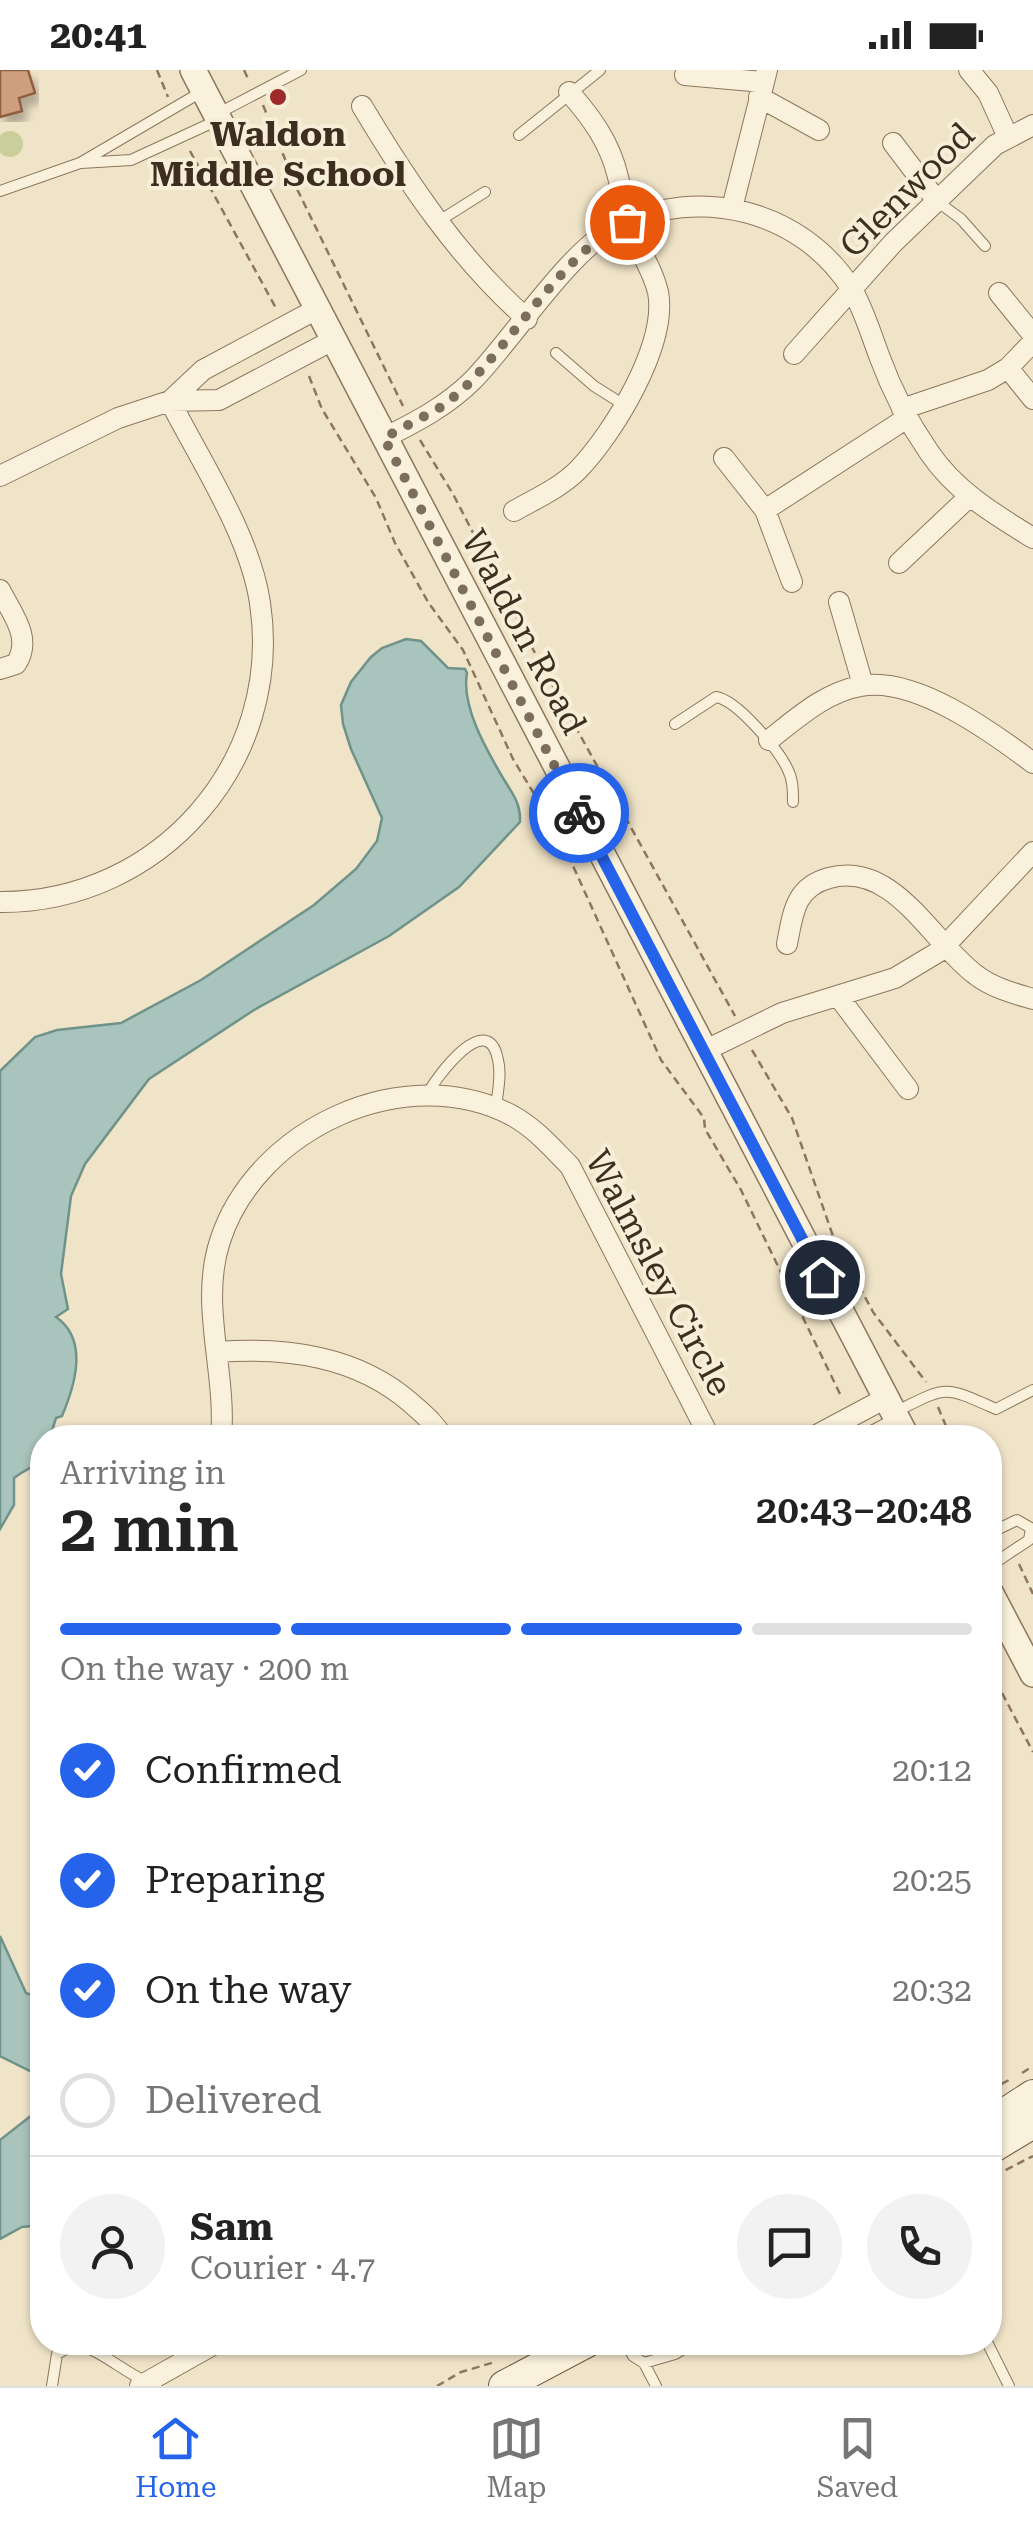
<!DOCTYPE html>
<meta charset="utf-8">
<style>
body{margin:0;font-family:"Roboto Serif",serif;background:#f2f2f2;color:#222;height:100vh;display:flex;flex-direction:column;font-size:38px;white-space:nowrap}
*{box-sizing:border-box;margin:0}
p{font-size:32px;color:#767676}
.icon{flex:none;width:55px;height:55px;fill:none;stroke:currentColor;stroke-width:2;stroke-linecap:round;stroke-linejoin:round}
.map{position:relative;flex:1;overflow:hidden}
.drawer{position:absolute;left:30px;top:1355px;width:972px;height:930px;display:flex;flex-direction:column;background:#fff;border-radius:40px;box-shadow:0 2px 8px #0004}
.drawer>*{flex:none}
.pin{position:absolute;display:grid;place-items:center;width:85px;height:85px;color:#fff;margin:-42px;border:5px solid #fff;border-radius:50%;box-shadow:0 2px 10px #0007}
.courier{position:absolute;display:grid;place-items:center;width:100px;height:100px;margin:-50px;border:8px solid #2563eb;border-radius:50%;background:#fff;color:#222;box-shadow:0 2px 12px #0007}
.headline em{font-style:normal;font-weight:600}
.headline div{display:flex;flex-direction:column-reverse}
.headline{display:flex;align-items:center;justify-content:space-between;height:170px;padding:0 30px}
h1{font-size:65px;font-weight:600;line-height:75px}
.bar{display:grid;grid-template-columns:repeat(4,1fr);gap:15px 10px;align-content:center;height:120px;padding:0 30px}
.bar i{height:12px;border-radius:8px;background:#e0e0e0}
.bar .current{background:#2563eb}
.bar p{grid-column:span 4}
.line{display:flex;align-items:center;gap:25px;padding:0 30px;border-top:2px solid #e0e0e0}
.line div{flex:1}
.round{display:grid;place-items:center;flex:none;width:105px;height:105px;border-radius:52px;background:#f2f2f2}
ol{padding:0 30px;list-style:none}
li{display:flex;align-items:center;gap:30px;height:110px}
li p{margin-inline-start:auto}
li .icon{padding:10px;border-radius:50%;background:#2563eb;color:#fff;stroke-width:4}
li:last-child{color:#767676}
li i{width:55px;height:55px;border:5px solid #e0e0e0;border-radius:50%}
.status{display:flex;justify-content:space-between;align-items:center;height:70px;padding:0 50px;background:#fff;direction:ltr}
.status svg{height:28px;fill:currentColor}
.tab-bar{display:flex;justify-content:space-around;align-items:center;height:140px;border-top:2px solid #e0e0e0;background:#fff;font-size:28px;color:#767676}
.tab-bar a{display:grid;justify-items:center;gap:5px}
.tab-bar .current{color:#2563eb}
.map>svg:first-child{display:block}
</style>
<div class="status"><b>20:41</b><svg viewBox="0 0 49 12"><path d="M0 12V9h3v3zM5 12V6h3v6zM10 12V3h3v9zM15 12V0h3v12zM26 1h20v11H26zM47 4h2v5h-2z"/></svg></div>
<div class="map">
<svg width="1033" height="2316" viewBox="0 0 1033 2316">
<defs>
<filter id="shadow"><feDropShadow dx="5" dy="9" stdDeviation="5" flood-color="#0004"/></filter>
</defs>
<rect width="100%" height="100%" fill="#f0e4c8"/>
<path fill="#c9cf9b" d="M-3 74a13 13 0 1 1 26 0a13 13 0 1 1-26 0Z"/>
<path fill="#a9c4bc" stroke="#6f938a" stroke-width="2.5" d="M406 569 421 571 448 598 465 599 467 603C461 636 486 679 503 708 512 723 521 733 520 752L459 817 389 866 254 940 149 1009 85 1094 71 1126 61 1204 68 1239 56 1247C89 1270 75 1315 62 1346L56 1348 50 1367 42 1368C42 1402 35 1391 14 1408V1435L0 1459V1001L35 967 57 960 121 953 201 910 314 835 356 799 377 771 382 748 351 679 343 654 341 635 351 612 371 587 382 578Z
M0 1866 26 1923 42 1929V2007L0 1986Z
M42 2037V2155L22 2157 0 2169V2070Z"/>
<path fill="#cf9f7d" stroke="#8d5f41" stroke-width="2.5" filter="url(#shadow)" d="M0 0H28L35 23 19 28 22 41 0 47Z"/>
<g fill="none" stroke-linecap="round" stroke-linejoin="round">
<g stroke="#8d765c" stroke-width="12">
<path id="service" d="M217 44 301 0
M519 65 600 0
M81 93 131 90 218 50
M0 121 80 93 203 21
M938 132 961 149 985 176
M439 151 485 122
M556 283 594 316 624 335
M675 654 716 627C737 630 779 680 788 700 793 710 793 721 793 732
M427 1025C436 1007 488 937 498 990 502 1006 497 1024 496 1039
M895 1342C948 1316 942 1315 996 1339L1033 1320
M990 1463 1017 1450 1031 1458 1029 1470 990 1496
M626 2272 633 2286 644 2293 675 2284 695 2272
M987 2272 1009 2316
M644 2293 656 2316
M52 2316 57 2284 75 2274C101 2280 121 2300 145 2311"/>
</g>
<g stroke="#8d765c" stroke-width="22">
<path id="minor" d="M969 0 988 23 1008 67
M685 5 763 12
M759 27 819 60
M362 36C408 113 459 189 527 249
M893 73 937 131
M732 138 767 0
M999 223 1033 265
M794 284 893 173 995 75 1033 55
M1008 298 1033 329
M170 331 203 300 317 239
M902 339 988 310 1008 298 1033 272
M384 368C416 352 447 336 473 310 513 269 569 180 617 156 699 115 801 140 851 218 864 239 871 265 880 288 892 321 909 353 929 382 955 421 994 444 1033 468
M724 388 765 440 792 512
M0 406 118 348 170 331 219 330 333 270
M765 440 907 348
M514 441C535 429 560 418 578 400 613 364 668 274 658 222 652 196 636 177 627 152 622 138 622 122 618 107 610 73 592 48 569 22
M899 493 970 426
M0 520C12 544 33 568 16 594L0 599
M839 532 863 615
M769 670C796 649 825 622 861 616 915 606 992 662 1033 693
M0 832C159 833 284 692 260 533 250 465 201 392 170 331
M787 874C793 843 795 817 829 808 894 790 932 873 976 905 993 918 1013 923 1033 929
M838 926 908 1019
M704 981 782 943 895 908 940 881 1033 782
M217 1282C287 1277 357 1286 411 1333 423 1344 435 1353 443 1368
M221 1368C227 1302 199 1235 220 1171 256 1058 406 989 513 1046 536 1059 552 1078 570 1096L710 1368
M811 1368 886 1328
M869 1368 899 1352
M140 2316 218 2272"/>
</g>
<g stroke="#8d765c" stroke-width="28">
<path id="tertiary" d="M193 0 907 1368
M990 1522 1033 1604"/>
</g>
<g stroke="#6f573f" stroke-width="32">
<path id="secondary" d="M990 2053 1033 2025
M990 2079 1033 2053
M504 2316 587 2272"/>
</g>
<path stroke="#8d765c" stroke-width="2.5" stroke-dasharray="8 5" stroke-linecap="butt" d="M157 0 168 27
M244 0 249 11
M263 35 298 121 403 336
M190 81 277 240
M309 306 322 339 376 428 395 473 428 532 463 580 513 689 559 765 661 990 704 1048 705 1059 741 1120 842 1328
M420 370 453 424 537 587 735 946
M752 980 792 1048 834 1169 873 1242 926 1312
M938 1337 951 1368
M990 1436 996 1446
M1019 1494 1033 1524
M990 1600 1033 1682
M1022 2003 1033 1996
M990 2020 1011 2009
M994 2106 1033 2086
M437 2316 461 2302 495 2292"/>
<use href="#service" stroke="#faf1dc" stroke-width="10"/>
<use href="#minor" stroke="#faf1dc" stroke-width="20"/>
<use href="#tertiary" stroke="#faf1dc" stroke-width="25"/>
<use href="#secondary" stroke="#faf1dc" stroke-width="30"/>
</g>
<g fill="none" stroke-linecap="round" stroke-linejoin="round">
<path stroke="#7c6e5b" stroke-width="10" stroke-dasharray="0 18" d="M579 743 384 368 443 336 462 320C511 274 569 176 627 152"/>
<path stroke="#2563eb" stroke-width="12" d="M579 743 822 1207"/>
</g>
<circle fill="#9e2a2b" stroke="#f7eed8" stroke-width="4" cx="278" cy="27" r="10"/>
<g text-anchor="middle" stroke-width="8" stroke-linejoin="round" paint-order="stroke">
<g font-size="35" font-weight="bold" fill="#3d2e20" stroke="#f7eed8">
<text x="278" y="76">Waldon<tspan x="278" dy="40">Middle School</tspan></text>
</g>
<g font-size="35" fill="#3d2e20" stroke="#f7eed8">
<text transform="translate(907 120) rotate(-45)" y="12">Glenwood</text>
<text transform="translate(524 562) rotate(62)" y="12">Waldon Road</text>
<text transform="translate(659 1203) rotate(62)" y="12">Walmsley Circle</text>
</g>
</g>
</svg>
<div class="pin" style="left:627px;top:152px;background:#ea580c"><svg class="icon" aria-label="bag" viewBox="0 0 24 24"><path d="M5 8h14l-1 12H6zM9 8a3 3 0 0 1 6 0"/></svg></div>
<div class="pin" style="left:822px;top:1207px;background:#1f2937"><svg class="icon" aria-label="home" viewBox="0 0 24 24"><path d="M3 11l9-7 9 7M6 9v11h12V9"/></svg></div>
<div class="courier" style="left:579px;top:743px"><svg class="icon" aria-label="bike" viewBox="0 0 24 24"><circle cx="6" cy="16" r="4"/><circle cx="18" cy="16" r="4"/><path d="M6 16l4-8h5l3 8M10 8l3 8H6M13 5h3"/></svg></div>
<section class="drawer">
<div class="headline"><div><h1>2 min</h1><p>Arriving in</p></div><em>20:43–20:48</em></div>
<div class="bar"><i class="current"></i><i class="current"></i><i class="current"></i><i></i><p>On the way · 200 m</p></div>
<ol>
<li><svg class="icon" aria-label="check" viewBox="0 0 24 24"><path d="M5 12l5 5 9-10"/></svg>Confirmed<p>20:12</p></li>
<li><svg class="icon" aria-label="check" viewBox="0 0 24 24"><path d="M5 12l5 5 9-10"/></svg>Preparing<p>20:25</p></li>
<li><svg class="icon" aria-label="check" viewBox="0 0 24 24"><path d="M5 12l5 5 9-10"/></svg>On the way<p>20:32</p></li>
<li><i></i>Delivered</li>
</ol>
<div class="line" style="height:180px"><a class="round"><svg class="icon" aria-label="person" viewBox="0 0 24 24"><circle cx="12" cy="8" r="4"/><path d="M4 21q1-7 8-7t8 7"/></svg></a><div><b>Sam</b><p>Courier · 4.7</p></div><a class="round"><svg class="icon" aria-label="chat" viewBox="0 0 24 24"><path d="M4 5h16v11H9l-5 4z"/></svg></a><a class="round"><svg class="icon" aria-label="phone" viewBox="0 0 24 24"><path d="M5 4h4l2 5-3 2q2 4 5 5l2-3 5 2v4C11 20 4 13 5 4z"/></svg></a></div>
</section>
</div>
<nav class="tab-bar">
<a class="current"><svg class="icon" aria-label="home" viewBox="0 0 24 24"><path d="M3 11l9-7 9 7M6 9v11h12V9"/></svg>Home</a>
<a><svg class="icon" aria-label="map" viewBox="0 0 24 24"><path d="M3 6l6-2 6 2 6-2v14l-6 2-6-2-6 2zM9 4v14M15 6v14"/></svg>Map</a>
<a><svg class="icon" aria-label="saved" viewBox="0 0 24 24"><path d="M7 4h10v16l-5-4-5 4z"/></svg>Saved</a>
</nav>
